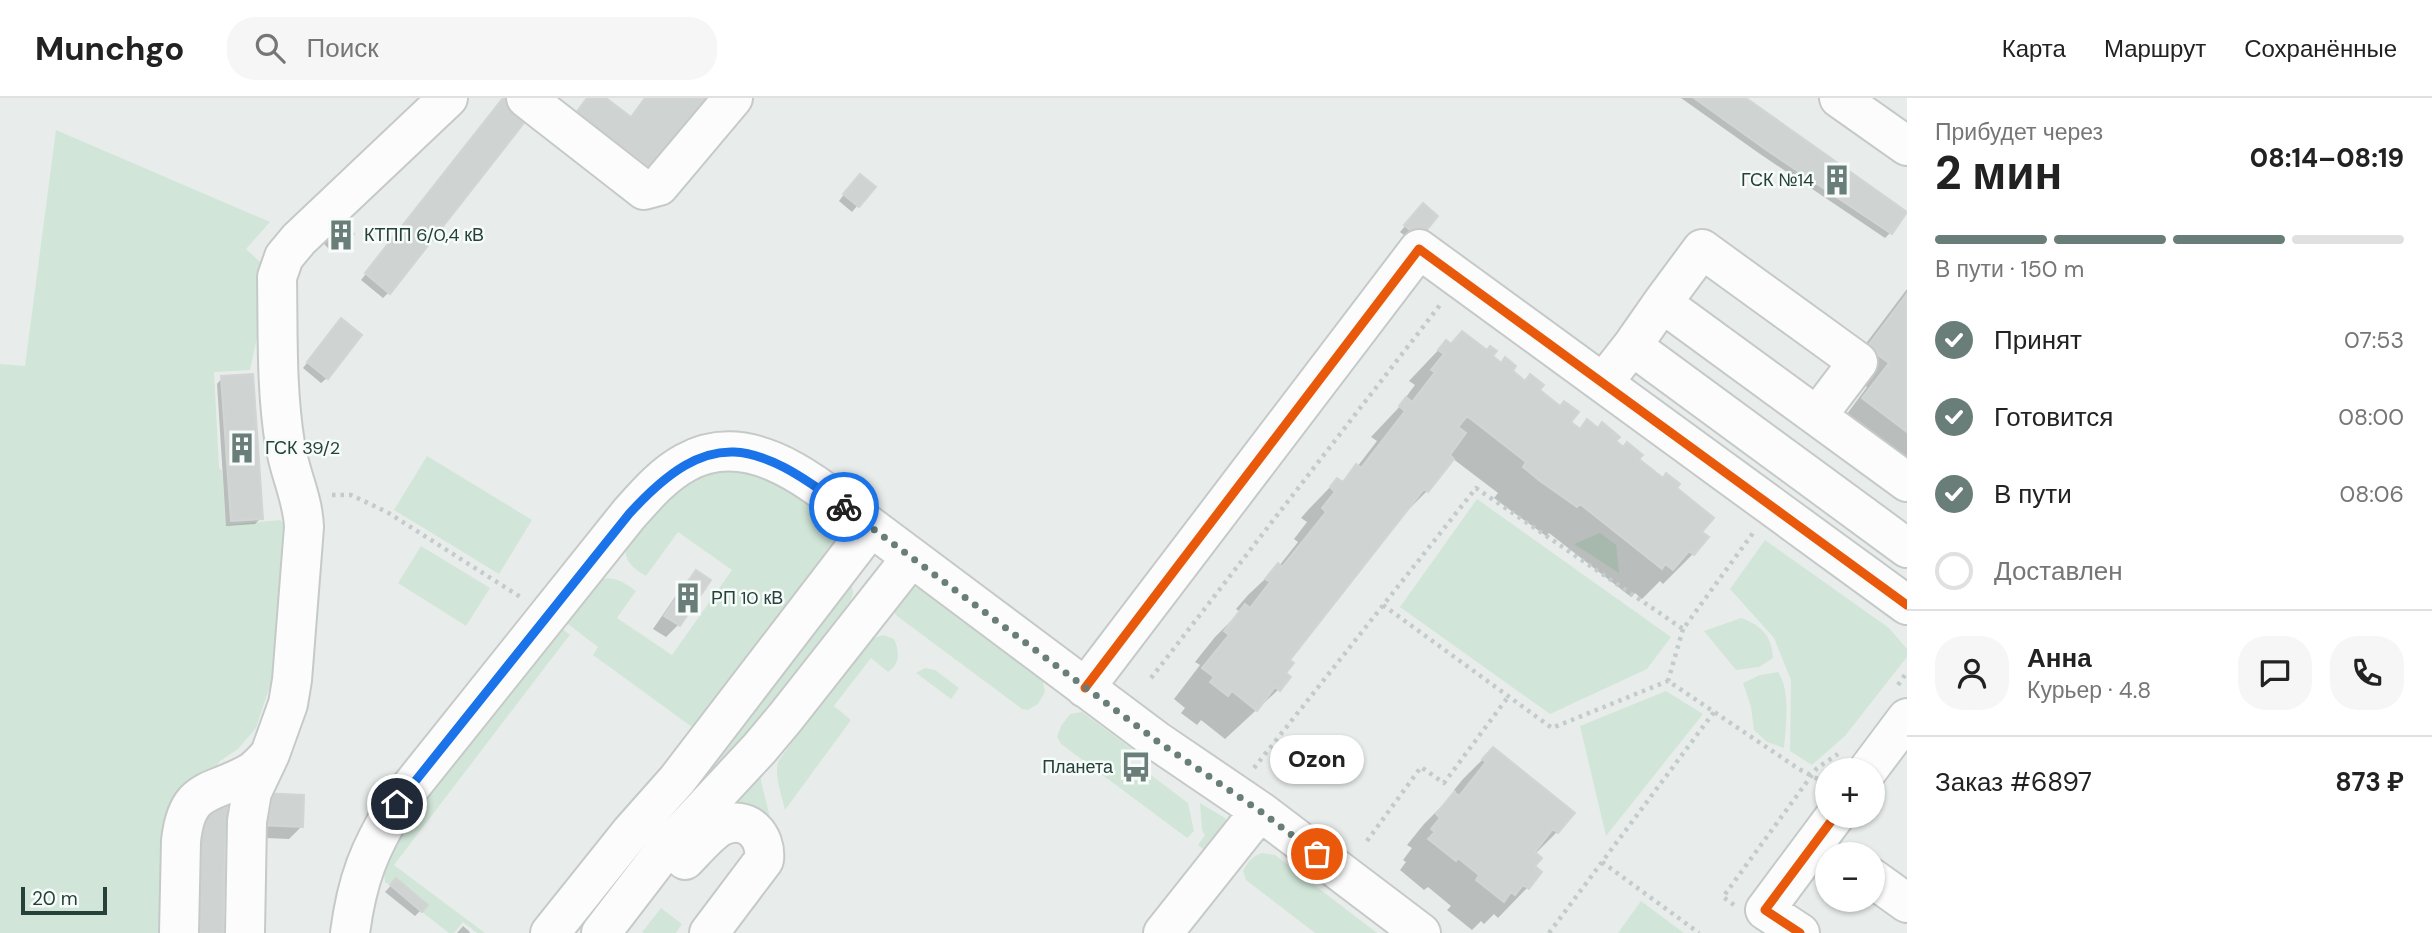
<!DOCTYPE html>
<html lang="ru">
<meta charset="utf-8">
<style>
body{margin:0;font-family:"DM Sans",sans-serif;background:#f6f6f6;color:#222;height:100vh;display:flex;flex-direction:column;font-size:26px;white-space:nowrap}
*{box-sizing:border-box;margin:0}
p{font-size:23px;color:#767676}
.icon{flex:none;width:38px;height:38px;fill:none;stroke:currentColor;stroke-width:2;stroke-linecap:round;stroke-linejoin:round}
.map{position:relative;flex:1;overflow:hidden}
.sheet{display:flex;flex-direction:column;background:#fff;width:525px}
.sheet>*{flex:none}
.buttons{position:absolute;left:1815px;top:660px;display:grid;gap:14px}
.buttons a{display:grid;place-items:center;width:70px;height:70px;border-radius:50%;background:#fff;box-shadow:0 2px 5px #0004;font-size:35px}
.scale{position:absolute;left:21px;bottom:18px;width:86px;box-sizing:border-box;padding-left:7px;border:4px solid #24423a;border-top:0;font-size:19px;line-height:24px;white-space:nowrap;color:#24423a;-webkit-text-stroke:5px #f7fbf9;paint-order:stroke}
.pin{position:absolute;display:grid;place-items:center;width:60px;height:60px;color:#fff;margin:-30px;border:4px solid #fff;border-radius:50%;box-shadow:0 2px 7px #0007}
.courier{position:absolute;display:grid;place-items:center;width:70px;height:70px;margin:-35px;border:5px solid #1a73e8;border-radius:50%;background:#fff;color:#222;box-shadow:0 2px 9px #0007}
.bubble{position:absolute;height:49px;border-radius:24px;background:#fff;box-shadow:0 2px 5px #0004;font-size:23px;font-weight:800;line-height:49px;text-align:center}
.headline em{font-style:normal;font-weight:800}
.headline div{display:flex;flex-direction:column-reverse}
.headline{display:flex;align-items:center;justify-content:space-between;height:119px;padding:0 28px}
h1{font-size:46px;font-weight:800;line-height:52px}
.bar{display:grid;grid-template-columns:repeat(4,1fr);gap:10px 7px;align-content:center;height:84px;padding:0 28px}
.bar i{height:9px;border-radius:5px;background:#e0e0e0}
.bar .current{background:#697e78}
.bar p{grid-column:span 4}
.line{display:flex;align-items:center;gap:18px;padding:0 28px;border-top:2px solid #e0e0e0}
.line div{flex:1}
.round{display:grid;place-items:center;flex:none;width:74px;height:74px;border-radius:28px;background:#f6f6f6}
ol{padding:0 28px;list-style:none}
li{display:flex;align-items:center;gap:21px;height:77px}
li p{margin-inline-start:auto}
li .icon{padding:7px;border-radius:50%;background:#697e78;color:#fff;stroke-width:4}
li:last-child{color:#767676}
li i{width:38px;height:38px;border:4px solid #e0e0e0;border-radius:50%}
header{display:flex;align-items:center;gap:42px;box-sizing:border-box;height:98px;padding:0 35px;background:#fff;border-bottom:2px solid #e0e0e0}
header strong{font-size:33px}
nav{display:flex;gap:38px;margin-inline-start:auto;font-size:24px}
.search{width:490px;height:63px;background:#f6f6f6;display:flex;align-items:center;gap:18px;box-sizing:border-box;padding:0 24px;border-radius:28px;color:#767676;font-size:26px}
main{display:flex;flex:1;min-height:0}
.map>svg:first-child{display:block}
</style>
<header>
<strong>Munchgo</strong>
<div class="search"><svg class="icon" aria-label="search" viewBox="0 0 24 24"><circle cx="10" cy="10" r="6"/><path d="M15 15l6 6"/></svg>Поиск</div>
<nav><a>Карта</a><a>Маршрут</a><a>Сохранённые</a></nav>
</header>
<main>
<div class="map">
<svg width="1907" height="835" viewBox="0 0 1907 835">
<rect width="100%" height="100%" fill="#e8edeb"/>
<path fill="#d1e6d8" d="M56 32 270 124 246 151 271 174 250 272 214 274 219 370 222 373 226 427 280 422 288 428 284 545 256 630 238 651 220 663 168 737 165 835H0V266L25 268Z
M427 358 532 422 499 476 394 412Z
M726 372 767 377 845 430 846 443 696 629H692L593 557 598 549 564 523C587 493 597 462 636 493L617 520 672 557 732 472 678 434 646 478C635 472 623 463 626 449L646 415 698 378Z
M1477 401 1671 539 1647 571 1550 616 1400 509Z
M1600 435 1616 447 1619 475 1574 446Z
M1765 442 1889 530 1907 551V559L1845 638 1812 667 1790 653 1791 582 1774 540 1730 491Z
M421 448 490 490 466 528 398 485Z
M850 486C855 493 853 498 849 505L728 659 684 703Z
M912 488 920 491 1042 579 1045 594 1038 606 1028 612 1022 611 897 518 892 512Z
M1741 520C1761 527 1772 538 1773 560L1759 569 1736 572 1704 533Z
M559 528 570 537 565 543 394 767 485 835H477L463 824 454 835H449L422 814 428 807 396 780 390 787 385 784 384 774 388 763 413 714Z
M883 537 894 541C900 554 900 566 888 574L871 560 834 608 851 622 785 712C782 697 773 676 779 662L854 561 871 541Z
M925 570 935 572 959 590 951 601 916 575Z
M1778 574C1791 593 1786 627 1784 650L1767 644 1754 632 1751 609 1743 585 1760 577Z
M1666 593 1703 616 1606 738 1580 628Z
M1082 614 1132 651 1120 666 1141 683 1151 677 1188 705 1194 733 1187 740 1061 646 1057 639 1061 628 1070 616Z
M760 667 761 683 772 727 715 713Z
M1200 705 1225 720 1227 725 1210 751H1203L1198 747 1205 737 1202 732Z
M1262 755 1275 757 1377 835H1315L1246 782 1243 773C1248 764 1252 758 1262 755Z
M1641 803 1684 835H1618Z
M661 810 682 826 676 835H644L642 834Z"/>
<path fill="#0003" d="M505 0 389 194 383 200 361 182Z
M1681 0H1743L1890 135 1885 140 1760 56Z
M854 83 873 89 852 114 839 103Z
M1418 113 1413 144 1400 134Z
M345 128 346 141 332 154 324 146Z
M1907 191V374L1841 324 1867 289 1846 272Z
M336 228 327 280 321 285 303 270Z
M1446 244 1490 258 1537 292 1578 332 1587 323 1674 391 1700 435 1693 456 1663 486 1660 483 1642 501 1635 495 1631 499 1549 435 1546 438 1510 412 1494 400 1498 395 1452 360 1427 393 1397 423 1288 562 1284 575 1289 579 1278 592 1225 641 1201 622 1197 627 1181 615 1185 610 1174 601 1200 567 1195 564 1215 539 1240 514 1236 511 1248 497 1279 468 1298 444 1294 441 1307 424 1301 420 1308 412 1337 382 1341 385 1357 369 1377 343 1371 339 1404 304 1403 303 1415 287 1409 283Z
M222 280 261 420 255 426 226 428 217 286Z
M696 474 709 483 678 527 666 539 653 531 684 486Z
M1493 651 1557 734 1535 756 1527 790 1498 820 1494 816 1484 826 1481 823 1472 832 1447 812 1451 808 1428 789 1424 792 1400 772 1406 764 1403 762 1412 750 1407 747 1424 726 1456 694 1454 692 1463 681Z
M246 709 301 729 289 741 245 739Z
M396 782 426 807 415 818 385 794Z
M463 828 470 834 469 835H457Z"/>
<path fill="#cfd4d2" stroke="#d1d6d4" stroke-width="2" d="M503 0H511L531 16 390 196 365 175Z
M587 0H606L631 19 645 0H711L648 84 569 24Z
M1694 0H1746L1907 114 1892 136 1765 51Z
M860 76 876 89 859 109 843 96Z
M1423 105 1438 118 1420 140 1404 127Z
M345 125 354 136 338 150 329 139Z
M1907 196V334L1862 300 1889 265 1867 249Z
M341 220 362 237 328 281 307 264Z
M1462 233 1487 252 1490 248 1497 253 1493 258 1501 265 1505 259 1516 268 1513 273 1525 283 1530 276 1544 287 1540 292 1560 308 1564 303 1579 314 1571 324 1580 331 1587 321 1598 330 1602 324 1620 339 1616 343 1623 349 1627 344 1643 357 1639 361 1663 380 1666 375 1680 386 1677 390 1714 420 1702 434 1709 439 1694 457 1689 453 1673 472 1665 466 1662 471 1580 406 1577 409 1540 383 1523 369 1526 364 1467 318 1458 329 1466 335 1450 357 1454 361 1428 394 1424 391 1290 562 1294 565 1286 575 1291 579 1280 593 1275 589 1257 613 1232 593 1228 598 1210 584 1214 579 1202 570 1229 537 1224 533 1245 506 1250 510 1270 484 1265 481 1278 465 1282 469 1326 414 1322 410 1335 394 1330 389 1337 380 1343 384 1356 366 1361 370 1405 313 1399 308 1406 299 1412 304 1435 274 1431 272 1444 256 1438 252 1446 242 1451 246Z
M253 276 263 421 231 423 221 278Z
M696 472 711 482 680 528 664 518Z
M1493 649 1575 715 1558 735 1553 731 1535 754 1542 760 1535 768 1542 774 1529 791 1523 787 1515 797 1511 794 1504 804 1476 782 1479 777 1458 760 1456 763 1428 741 1435 734 1431 731 1440 720 1436 716 1454 694 1459 698 1486 664 1482 661Z
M234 688 248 700 225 738 223 835H195L197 722Z
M258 695 304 697 303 729 257 727Z
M396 780 428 807 422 814 390 787Z"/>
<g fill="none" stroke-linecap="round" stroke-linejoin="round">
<g stroke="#c5cac8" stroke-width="42">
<path id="minor" d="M526 0 644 92 659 88 733 0
M1839 0 1907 48
M1662 205 1702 151 1858 264 1817 318
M1632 248 1662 205 1907 384
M1603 285 1632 248 1907 450
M1085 590 1419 151 1907 507
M1868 672 1907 620
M685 762C694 753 711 733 722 728 747 716 767 738 764 762L709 835
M1872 780 1907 805
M179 835 181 743C187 687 212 697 250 675 258 670 264 663 270 656
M245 835 247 723 252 694 270 656 288 606 292 582 304 429C303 400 289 374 285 346 276 290 278 235 277 179L284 159 299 141 448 0
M350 835C357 782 369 751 397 706L629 416C646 397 663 377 685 365 753 327 820 391 871 429
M550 835 630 735 677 682 871 429 1157 643 1260 713 1421 835
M601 835 664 753 759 651 785 620 911 460
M1163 835 1260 713
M1800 835 1765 812 1835 718"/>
</g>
<path stroke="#c3ccca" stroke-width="4.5" stroke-dasharray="3.5 5" stroke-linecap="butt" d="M332 397H351L387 414 522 500
M1383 507 1552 630 1668 583
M1683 531 1668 583 1799 671 1827 686
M1151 580 1440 207
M1898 587 1907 574
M1254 670 1476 390 1683 531 1753 435
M1367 743 1421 669 1444 685 1508 599
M1602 764 1699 835
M1734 807 1723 799 1817 670 1838 656
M1549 835 1714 614"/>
<use href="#minor" stroke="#fcfcfc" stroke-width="38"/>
<g stroke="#f7fbf9" stroke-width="13">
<path id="cycleway" d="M1085 590 1419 151 1907 507
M1800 835 1765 812 1835 718"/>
</g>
<use href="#cycleway" stroke="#e8590c" stroke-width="9"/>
</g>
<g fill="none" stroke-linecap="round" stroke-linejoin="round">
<path stroke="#697e78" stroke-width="7" stroke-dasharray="0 12.6" d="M844 409 1157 643 1260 713 1317 756"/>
<path stroke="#1a73e8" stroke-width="9" d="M397 706 629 416C711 326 755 343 844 409"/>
</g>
<defs>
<g id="building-bare" transform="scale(2.415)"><path d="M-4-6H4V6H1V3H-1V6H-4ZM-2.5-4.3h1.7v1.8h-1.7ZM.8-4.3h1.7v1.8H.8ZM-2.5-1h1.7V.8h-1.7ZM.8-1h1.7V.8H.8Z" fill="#697e78" stroke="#f7fbf9" stroke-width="2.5" paint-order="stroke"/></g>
<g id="bus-bare" transform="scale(2.415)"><path d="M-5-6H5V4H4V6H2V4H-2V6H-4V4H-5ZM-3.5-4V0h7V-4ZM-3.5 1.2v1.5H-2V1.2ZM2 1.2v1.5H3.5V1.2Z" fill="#697e78" stroke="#f7fbf9" stroke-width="2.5" paint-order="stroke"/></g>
</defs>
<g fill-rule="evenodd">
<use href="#building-bare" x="1837" y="82"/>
<use href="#building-bare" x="341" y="137"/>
<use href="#building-bare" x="242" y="350"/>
<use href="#building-bare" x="688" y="500"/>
<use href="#bus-bare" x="1136" y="669"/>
</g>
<g text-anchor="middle" stroke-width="5" stroke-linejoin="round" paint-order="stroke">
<g font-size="18" fill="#24423a" stroke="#f7fbf9" text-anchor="start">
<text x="1814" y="88" text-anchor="end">ГСК №14</text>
<text x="364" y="143">КТПП 6/0,4 кВ</text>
<text x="265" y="356">ГСК 39/2</text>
<text x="711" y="506">РП 10 кВ</text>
<text x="1113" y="675" text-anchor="end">Планета</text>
</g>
</g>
</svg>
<div class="buttons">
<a>+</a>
<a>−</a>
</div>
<div class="scale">20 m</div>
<div class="pin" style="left:1317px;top:756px;background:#ea580c"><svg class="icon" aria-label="bag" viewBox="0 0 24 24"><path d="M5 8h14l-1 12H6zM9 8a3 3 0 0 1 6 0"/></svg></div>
<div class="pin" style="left:397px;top:706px;background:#1f2937"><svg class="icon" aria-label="home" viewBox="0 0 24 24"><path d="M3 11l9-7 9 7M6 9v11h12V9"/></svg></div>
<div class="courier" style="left:844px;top:409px"><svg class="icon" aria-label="bike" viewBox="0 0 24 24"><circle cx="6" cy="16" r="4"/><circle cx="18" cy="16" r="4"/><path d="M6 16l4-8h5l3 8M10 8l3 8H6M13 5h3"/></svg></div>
<div class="bubble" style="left:1270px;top:637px;width:94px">Ozon</div>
</div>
<section class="sheet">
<div class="headline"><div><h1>2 мин</h1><p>Прибудет через</p></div><em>08:14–08:19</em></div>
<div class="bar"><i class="current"></i><i class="current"></i><i class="current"></i><i></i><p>В пути · 150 m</p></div>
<ol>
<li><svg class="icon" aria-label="check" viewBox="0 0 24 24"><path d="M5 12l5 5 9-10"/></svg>Принят<p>07:53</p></li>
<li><svg class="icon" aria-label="check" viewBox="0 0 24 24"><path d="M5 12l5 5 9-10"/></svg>Готовится<p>08:00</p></li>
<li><svg class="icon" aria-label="check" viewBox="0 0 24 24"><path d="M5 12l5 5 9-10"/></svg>В пути<p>08:06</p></li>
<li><i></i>Доставлен</li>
</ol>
<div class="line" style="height:126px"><a class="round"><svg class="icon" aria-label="person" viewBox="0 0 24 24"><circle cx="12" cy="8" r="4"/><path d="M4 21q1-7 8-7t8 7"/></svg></a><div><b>Анна</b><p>Курьер · 4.8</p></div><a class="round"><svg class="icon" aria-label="chat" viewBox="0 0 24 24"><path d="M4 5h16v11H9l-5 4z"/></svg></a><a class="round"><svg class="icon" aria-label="phone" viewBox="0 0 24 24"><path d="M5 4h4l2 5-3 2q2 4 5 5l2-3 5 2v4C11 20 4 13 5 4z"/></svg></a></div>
<div class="line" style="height:91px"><div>Заказ #6897</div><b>873 ₽</b></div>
</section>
</main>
